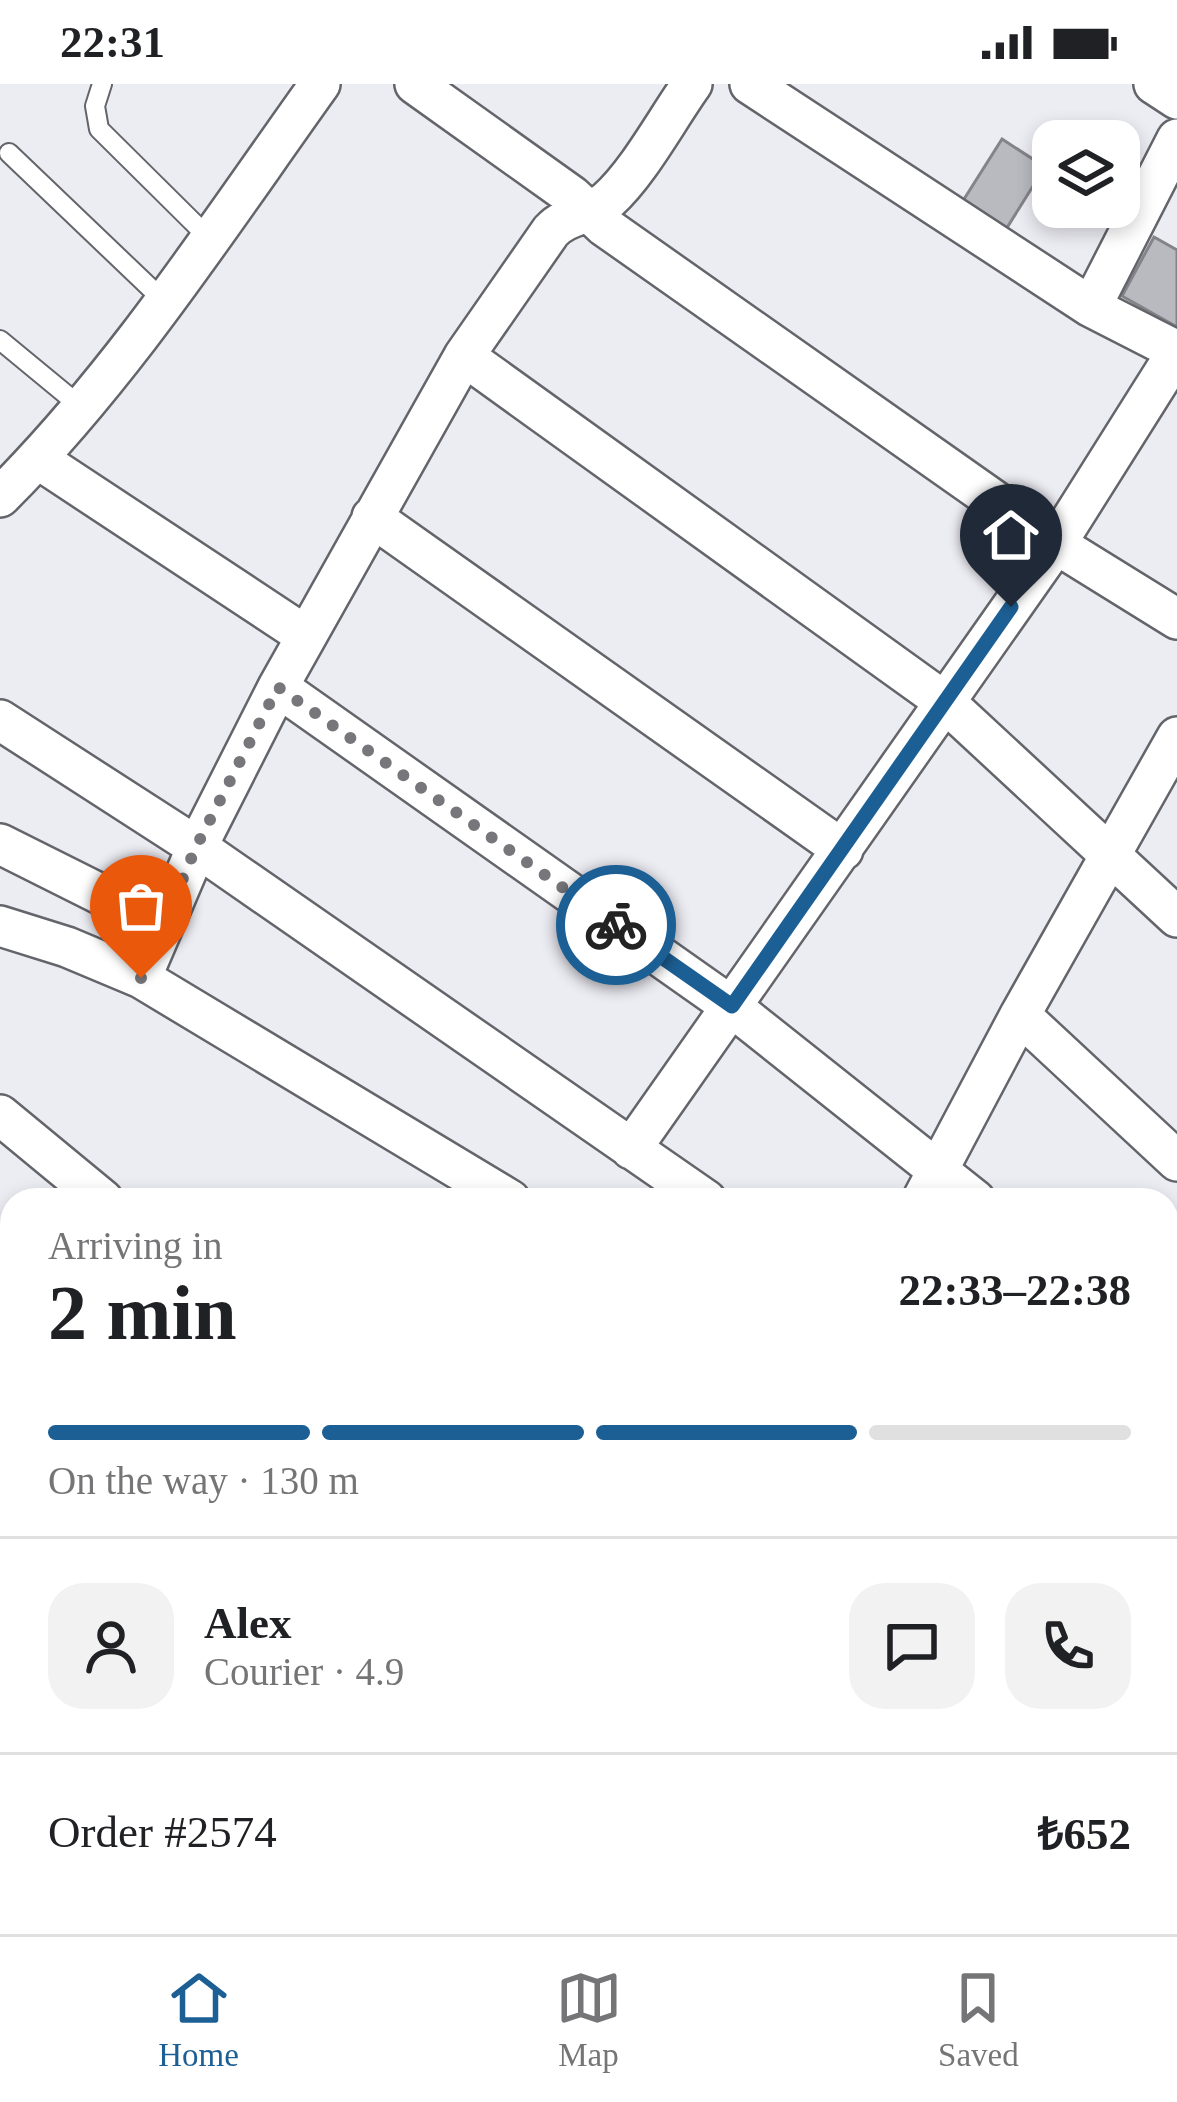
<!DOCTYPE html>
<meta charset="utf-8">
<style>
body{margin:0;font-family:Georgia,serif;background:#f2f2f2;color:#202124;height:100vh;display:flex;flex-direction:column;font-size:45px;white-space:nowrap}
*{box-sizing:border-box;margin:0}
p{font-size:39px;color:#757577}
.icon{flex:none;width:66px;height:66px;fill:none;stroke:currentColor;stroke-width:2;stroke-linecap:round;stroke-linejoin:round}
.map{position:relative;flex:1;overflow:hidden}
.details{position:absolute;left:0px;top:1104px;width:1179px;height:747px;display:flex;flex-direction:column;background:#fff;border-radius:36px 36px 0 0;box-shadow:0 6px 18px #0003}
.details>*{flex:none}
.buttons{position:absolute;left:1032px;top:36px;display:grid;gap:24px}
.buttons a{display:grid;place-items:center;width:108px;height:108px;border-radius:24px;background:#fff;box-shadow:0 6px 18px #0003;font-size:60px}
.pin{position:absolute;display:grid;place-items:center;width:102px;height:102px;color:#fff;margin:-123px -51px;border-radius:50% 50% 50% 0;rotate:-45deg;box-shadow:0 0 12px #0007}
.pin .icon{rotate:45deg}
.courier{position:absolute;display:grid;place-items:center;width:120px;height:120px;margin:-60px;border:9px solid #1c5f94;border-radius:50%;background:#fff;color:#222;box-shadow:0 3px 15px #0007}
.headline em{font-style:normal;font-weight:600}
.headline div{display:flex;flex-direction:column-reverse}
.headline{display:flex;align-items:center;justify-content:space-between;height:204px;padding:0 48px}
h1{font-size:78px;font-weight:600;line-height:90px}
.bar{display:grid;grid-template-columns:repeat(4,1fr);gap:18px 12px;align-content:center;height:144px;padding:0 48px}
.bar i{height:15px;border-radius:9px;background:#e0e0e0}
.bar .current{background:#1c5f94}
.bar p{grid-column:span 4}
.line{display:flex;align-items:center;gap:30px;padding:0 48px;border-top:3px solid #e0e0e0}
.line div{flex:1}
.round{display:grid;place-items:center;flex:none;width:126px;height:126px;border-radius:36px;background:#f2f2f2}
.status{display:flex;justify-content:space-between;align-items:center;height:84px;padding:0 60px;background:#fff;direction:ltr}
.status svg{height:33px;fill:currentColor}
.tabs{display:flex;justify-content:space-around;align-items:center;height:168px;border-top:3px solid #e0e0e0;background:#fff;font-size:33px;color:#757577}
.tabs a{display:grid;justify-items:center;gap:6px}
.tabs .current{color:#1c5f94}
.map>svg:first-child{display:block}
</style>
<div class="status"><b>22:31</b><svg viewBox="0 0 49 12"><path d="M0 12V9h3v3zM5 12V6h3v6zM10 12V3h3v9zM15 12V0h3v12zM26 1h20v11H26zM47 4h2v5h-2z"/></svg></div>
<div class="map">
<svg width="1177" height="1850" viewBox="0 0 1177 1850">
<rect width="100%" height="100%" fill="#ececf3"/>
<path fill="#b9bac0" stroke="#838389" stroke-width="3" d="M1002 55 1045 83 998 158 954 131Z
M1154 153 1177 166V243L1122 212Z"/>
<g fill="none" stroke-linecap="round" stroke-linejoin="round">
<g stroke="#64656b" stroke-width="22">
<path id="service" d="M102 0 95 22 99 45 210 155
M9 69 165 218
M0 256 80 322"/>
</g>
<g stroke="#64656b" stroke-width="44">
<path id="minor" d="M415 0 572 112 604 142 1056 460 1177 535
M750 0 1091 223 1177 267
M1154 0 1177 15
M1091 223 1177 55
M464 272 945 618 1177 833
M38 375 306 552
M0 413C123 290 219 141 320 0
M372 433 843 766
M278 603 464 272 551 147C568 129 591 132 608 116 639 88 667 35 692 0
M0 636 197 763 706 1116
M0 760 162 841
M0 842 67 863 141 894 510 1116
M141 894 197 763 278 603 732 923 975 1116
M1020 931 1177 1077
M0 1031 103 1116
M631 1065 1056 460 1177 268
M922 1116 1020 931 1177 653
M1167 1275 1177 1283
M0 1579 12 1567
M0 1801 12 1789
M199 1839 210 1850
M928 1839 944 1850"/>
</g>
<g stroke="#64656b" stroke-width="52">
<path id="tertiary" d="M0 1359 12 1369
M561 1839 574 1850"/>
</g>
<g stroke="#64656b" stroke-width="58">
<path id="secondary" d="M1167 1526 1177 1516
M848 1850 859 1839"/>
</g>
<use href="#service" stroke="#fff" stroke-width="18"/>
<use href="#minor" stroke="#fff" stroke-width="39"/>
<use href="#tertiary" stroke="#fff" stroke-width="48"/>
<use href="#secondary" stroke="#fff" stroke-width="54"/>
</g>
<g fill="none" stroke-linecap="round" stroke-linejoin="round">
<path stroke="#76767b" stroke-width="12" stroke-dasharray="0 21.6" d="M141 894 196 763 278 603 616 841"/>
<path stroke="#1c5f94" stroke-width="15" d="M616 841 732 922 1011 523"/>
</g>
</svg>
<div class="buttons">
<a><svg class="icon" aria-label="layers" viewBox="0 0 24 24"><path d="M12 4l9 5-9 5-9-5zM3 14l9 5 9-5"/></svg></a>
</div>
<div class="pin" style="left:141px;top:894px;background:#ea580c"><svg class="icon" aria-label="bag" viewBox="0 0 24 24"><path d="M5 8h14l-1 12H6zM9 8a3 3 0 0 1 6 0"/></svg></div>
<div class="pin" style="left:1011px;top:523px;background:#1f2937"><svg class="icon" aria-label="home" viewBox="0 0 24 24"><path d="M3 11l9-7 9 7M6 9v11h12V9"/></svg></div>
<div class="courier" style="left:616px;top:841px"><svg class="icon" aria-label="bike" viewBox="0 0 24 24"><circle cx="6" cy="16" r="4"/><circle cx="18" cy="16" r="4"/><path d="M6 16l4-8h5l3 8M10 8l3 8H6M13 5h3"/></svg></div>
<section class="details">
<div class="headline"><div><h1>2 min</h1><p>Arriving in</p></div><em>22:33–22:38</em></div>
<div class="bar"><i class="current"></i><i class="current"></i><i class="current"></i><i></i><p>On the way · 130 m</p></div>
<div class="line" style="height:216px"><a class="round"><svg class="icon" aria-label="person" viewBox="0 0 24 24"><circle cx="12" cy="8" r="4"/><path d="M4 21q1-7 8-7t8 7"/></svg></a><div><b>Alex</b><p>Courier · 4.9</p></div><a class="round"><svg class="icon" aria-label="chat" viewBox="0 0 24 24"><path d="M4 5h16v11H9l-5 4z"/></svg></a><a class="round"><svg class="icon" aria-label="phone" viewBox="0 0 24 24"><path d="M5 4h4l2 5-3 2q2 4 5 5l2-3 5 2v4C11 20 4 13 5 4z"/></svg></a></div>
<div class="line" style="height:156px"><div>Order #2574</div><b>₺652</b></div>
</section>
</div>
<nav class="tabs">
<a class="current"><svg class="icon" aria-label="home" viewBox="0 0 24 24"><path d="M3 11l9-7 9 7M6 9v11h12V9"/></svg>Home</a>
<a><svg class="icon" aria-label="map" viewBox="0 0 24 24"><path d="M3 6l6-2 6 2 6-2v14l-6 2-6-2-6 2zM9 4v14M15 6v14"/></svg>Map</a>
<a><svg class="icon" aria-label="saved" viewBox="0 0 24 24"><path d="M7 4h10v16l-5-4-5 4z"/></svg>Saved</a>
</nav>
